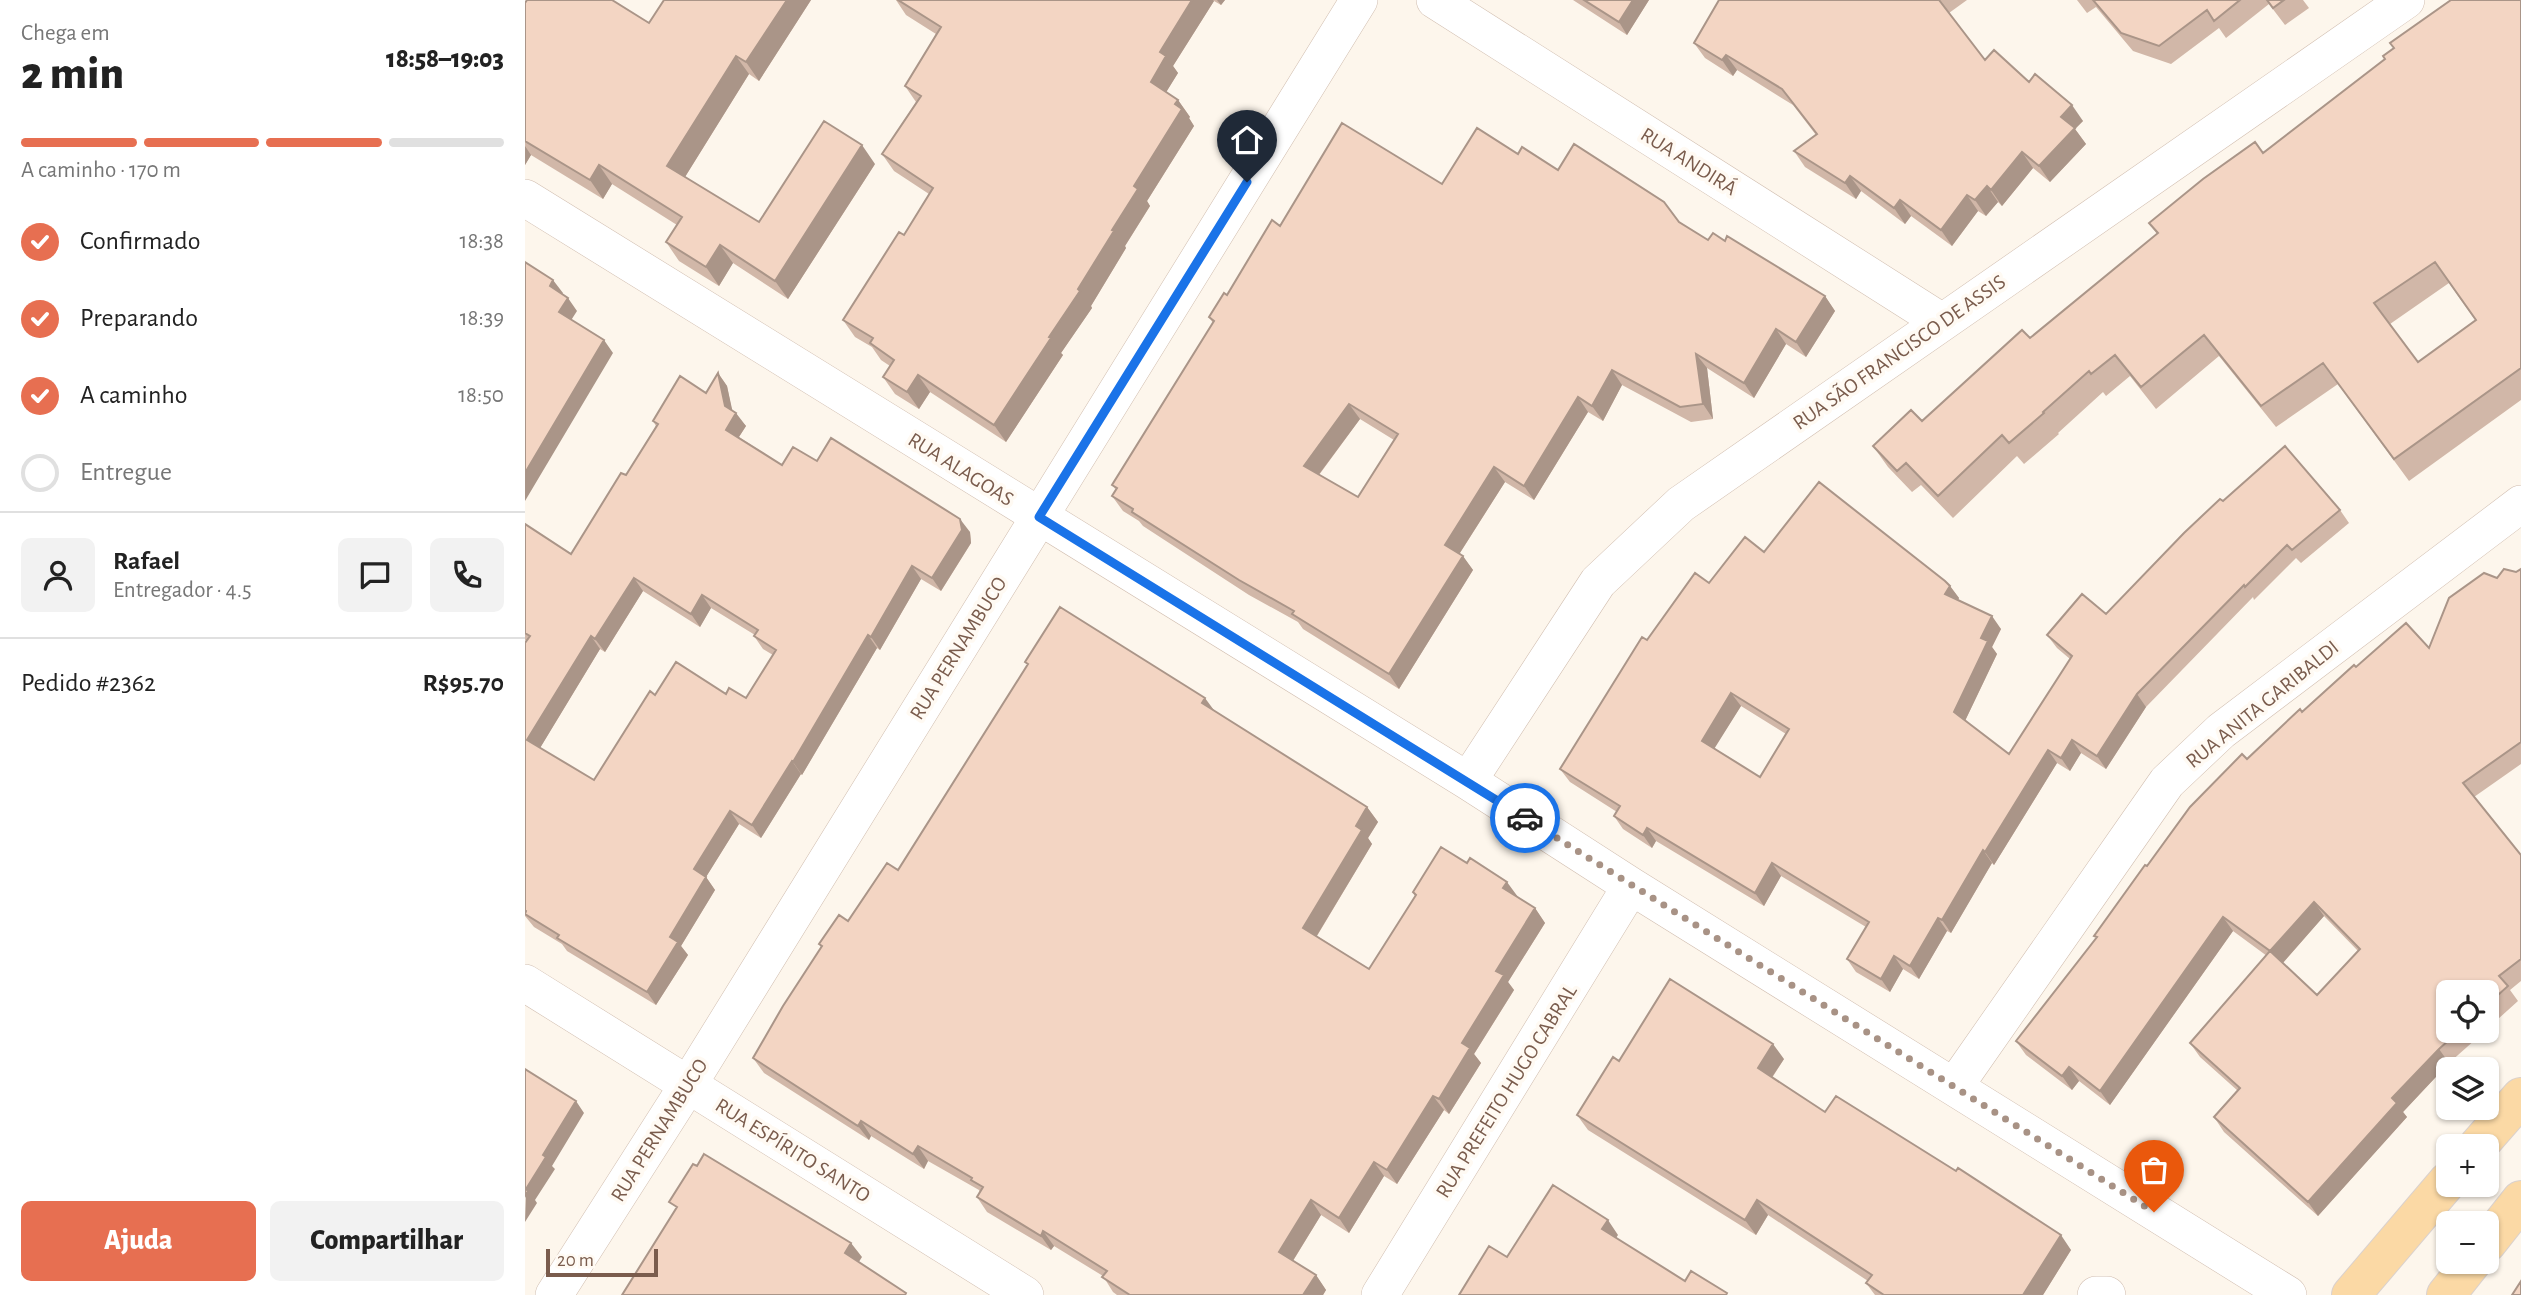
<!DOCTYPE html>
<html lang="pt">
<meta charset="utf-8">
<style>
body{margin:0;font-family:"Alegreya Sans",sans-serif;background:#f2f2f2;color:#222;height:100vh;display:flex;flex-direction:column;font-size:26px;white-space:nowrap}
*{box-sizing:border-box;margin:0}
p{font-size:23px;color:#767676}
.icon{flex:none;width:38px;height:38px;fill:none;stroke:currentColor;stroke-width:2;stroke-linecap:round;stroke-linejoin:round}
.map{position:relative;flex:1;overflow:hidden}
.panel{display:flex;flex-direction:column;background:#fff;width:525px}
.panel>*{flex:none}
.buttons{position:absolute;left:1911px;top:980px;display:grid;gap:14px}
.buttons a{display:grid;place-items:center;width:63px;height:63px;border-radius:10px;background:#fff;box-shadow:0 2px 5px #0004;font-size:35px}
.scale{position:absolute;left:21px;bottom:18px;width:112px;box-sizing:border-box;padding-left:7px;border:4px solid #7a5c4d;border-top:0;font-size:19px;line-height:24px;white-space:nowrap;color:#7a5c4d;-webkit-text-stroke:5px #fffaf3;paint-order:stroke}
.pin{position:absolute;display:grid;place-items:center;width:60px;height:60px;color:#fff;margin:-72px -30px;border-radius:50% 50% 50% 0;rotate:-45deg;box-shadow:0 0 7px #0007}
.pin .icon{rotate:45deg}
.courier{position:absolute;display:grid;place-items:center;width:70px;height:70px;margin:-35px;border:5px solid #1a73e8;border-radius:50%;background:#fff;color:#222;box-shadow:0 2px 9px #0007}
.overview em{font-style:normal;font-weight:800}
.overview div{display:flex;flex-direction:column-reverse}
.overview{display:flex;align-items:center;justify-content:space-between;height:119px;padding:0 21px}
h1{font-size:46px;font-weight:800;line-height:52px}
.bar{display:grid;grid-template-columns:repeat(4,1fr);gap:10px 7px;align-content:center;height:84px;padding:0 21px}
.bar i{height:9px;border-radius:5px;background:#e0e0e0}
.bar .active{background:#e76f51}
.bar p{grid-column:span 4}
.line{display:flex;align-items:center;gap:18px;padding:0 21px;border-top:2px solid #e0e0e0}
.line div{flex:1}
.round{display:grid;place-items:center;flex:none;width:74px;height:74px;border-radius:10px;background:#f2f2f2}
ol{padding:0 21px;list-style:none}
li{display:flex;align-items:center;gap:21px;height:77px}
li p{margin-inline-start:auto}
li .icon{padding:7px;border-radius:50%;background:#e76f51;color:#fff;stroke-width:4}
li:last-child{color:#767676}
li i{width:38px;height:38px;border:4px solid #e0e0e0;border-radius:50%}
.cta{display:flex;gap:14px;margin-top:auto;padding:14px 21px}
.cta a{flex:1;height:80px;border-radius:10px;background:#e76f51;color:#fff;font-size:28px;font-weight:800;line-height:80px;text-align:center}
.cta a+a{background:#f2f2f2;color:#222}
main{display:flex;flex:1;min-height:0}
.map>svg:first-child{display:block}
</style>
<main>
<section class="panel">
<div class="overview"><div><h1>2 min</h1><p>Chega em</p></div><em>18:58–19:03</em></div>
<div class="bar"><i class="active"></i><i class="active"></i><i class="active"></i><i></i><p>A caminho · 170 m</p></div>
<ol>
<li><svg class="icon" aria-label="check" viewBox="0 0 24 24"><path d="M5 12l5 5 9-10"/></svg>Confirmado<p>18:38</p></li>
<li><svg class="icon" aria-label="check" viewBox="0 0 24 24"><path d="M5 12l5 5 9-10"/></svg>Preparando<p>18:39</p></li>
<li><svg class="icon" aria-label="check" viewBox="0 0 24 24"><path d="M5 12l5 5 9-10"/></svg>A caminho<p>18:50</p></li>
<li><i></i>Entregue</li>
</ol>
<div class="line" style="height:126px"><a class="round"><svg class="icon" aria-label="person" viewBox="0 0 24 24"><circle cx="12" cy="8" r="4"/><path d="M4 21q1-7 8-7t8 7"/></svg></a><div><b>Rafael</b><p>Entregador · 4.5</p></div><a class="round"><svg class="icon" aria-label="chat" viewBox="0 0 24 24"><path d="M4 5h16v11H9l-5 4z"/></svg></a><a class="round"><svg class="icon" aria-label="phone" viewBox="0 0 24 24"><path d="M5 4h4l2 5-3 2q2 4 5 5l2-3 5 2v4C11 20 4 13 5 4z"/></svg></a></div>
<div class="line" style="height:91px"><div>Pedido #2362</div><b>R$95.70</b></div>
<div class="cta"><a>Ajuda</a><a>Compartilhar</a></div>
</section>
<div class="map">
<svg width="1996" height="1295" viewBox="0 0 1996 1295">
<rect width="100%" height="100%" fill="#fdf6ec"/>
<g fill="none" stroke-linecap="round" stroke-linejoin="round">
<g stroke="#d1beb0" stroke-width="38">
<path id="minor" d="M910 0 1417 322
M0 198 943 781 1106 886 1763 1295
M943 781 1073 582 1156 504 1881 0
M0 983 500 1295
M1429 1087 1642 782 1696 731 1996 504
M29 1295 163 1085 834 0
M855 1295 1106 886
M1571 1295H1582"/>
</g>
<g stroke="#dad1cd" stroke-width="40">
<path id="major" d="M1953 1146 1996 1097
M1962 1243 1996 1200
M1826 1295 1923 1181
M1921 1295 1947 1262"/>
</g>
<use href="#minor" stroke="#fff" stroke-width="37"/>
<use href="#major" stroke="#fbd9a5" stroke-width="38"/>
</g>
<path fill="#d1b7a8" fill-rule="evenodd" d="M139 0H286L234 81 224 74 160 177 234 222 350 164 263 299 208 263 194 286 154 261 141 242 152 225 87 184 78 199 6 155 0 165V3L124 23Z
M371 0H700L696 5 689 1 648 66 653 73 641 92 653 100 665 117 664 118 669 126 622 201 625 206 600 246 601 248 566 306 567 308 536 353 538 355 481 442 405 392 394 409 370 394 358 377 365 366 356 360 347 347 330 337 318 320 379 235 404 194 369 171 357 154 391 102 380 86 411 34 381 15Z
M1048 0H1124L1102 35Z
M1194 0H1442L1424 13 1460 60 1504 82 1558 121 1550 129 1561 144 1525 182 1508 168 1477 206 1473 202 1461 216 1453 211 1427 246 1386 216 1380 224 1336 191 1331 199 1280 167 1269 151 1291 135 1268 105 1212 70 1208 76 1180 58 1169 43Z
M1552 0H1778L1784 8 1760 25 1744 4 1701 38 1694 28 1646 64 1608 51 1571 7 1562 13Z
M1996 0V400L1884 481 1813 384 1751 427 1694 356 1631 409 1605 376 1581 396 1578 392 1533 433 1534 434 1499 464 1492 456 1428 518 1396 485 1387 492 1363 467 1348 446 1397 421 1505 338 1632 234 1624 223 1738 153ZM1924 283 1950 320 1893 362 1865 324Z
M993 154 1154 222 1183 240 1200 241 1300 296 1310 311 1281 357 1261 344 1229 398 1182 368 1188 419 1166 422 1097 385 1078 421 1063 412 1009 500 980 482 935 553 948 570 874 689 778 629 773 622 724 595 618 526 614 521 598 511 587 496 591 490 587 485 688 323 684 317 755 226 917 184ZM835 419 869 440 833 497 794 475Z
M193 373 202 386 207 411 221 426 214 437 257 465 292 461 445 532 446 543 416 591 396 579 355 650 352 648 277 775 276 774 236 838 214 824 181 877 190 890 156 946 163 955 131 1005 42 951 37 944 9 927 0 916V643L1 641 0 640V524L46 554 101 475 131 426 128 421 181 393ZM118 591 175 627 186 608 230 635 229 636 238 649 248 655 221 698 130 695 69 780 15 748 75 649 80 652Z
M1698 501 1815 510 1824 523 1776 563 1771 558 1729 600 1728 597 1621 707 1581 769 1556 753 1545 771 1532 763 1469 865 1467 863 1426 933 1422 931 1394 979 1378 969 1365 992 1331 972 1322 959 1341 927 1256 876 1239 906 1131 841 1127 848 1098 829 1089 816 1092 812 1045 782 1035 769 1122 640 1184 583 1239 552 1425 586 1434 598 1433 600 1476 629 1467 647 1472 654 1440 721 1484 754 1545 659 1532 648 1522 635 1581 614ZM1216 706 1261 734 1235 777 1189 748Z
M1996 569V764L1949 797 1996 855V981L1985 990 1993 1001 1962 1029V992L1923 1031H1960L1924 1063 1878 1112 1882 1117 1793 1216 1699 1132 1689 1117 1713 1091 1675 1057 1665 1043 1742 956 1708 931 1585 1105 1554 1081 1547 1090 1501 1055 1491 1041 1571 938 1569 936 1622 866 1722 759 1831 667 1904 648 1972 578 1991 572ZM1799 916 1833 951 1792 995 1758 963Z
M500 662 690 711 842 807 853 822 843 838 847 844 792 936 844 969 890 896 888 892 992 897 1010 908 1020 923 983 982 989 990 949 1054 956 1063 924 1114 919 1110 872 1184 859 1176 824 1233 796 1215 768 1261 791 1275 801 1290 798 1295H592L588 1292 578 1276 529 1246 526 1250 462 1212 452 1197 455 1192 454 1190 403 1161 399 1169 346 1136 344 1140 239 1073 228 1058 296 947 294 944 323 921 373 870 503 665Z
M1259 1059 1247 1078 1300 1112 1546 1250 1518 1295H1350L1341 1283 1343 1281 1243 1215 1231 1235 1063 1130 1052 1115 1094 1061Z"/>
<path fill="#aa9588" d="M262 0H286L234 81 221 62Z
M667 0H688L689 1 648 66 653 73 637 99 626 82 635 52Z
M692 0H700L696 5Z
M1108 0H1124L1102 35 1094 22Z
M1201 55 1212 70 1208 76 1197 60Z
M211 56 224 74 155 185 142 166Z
M653 100 665 117 664 118 669 126 622 201 625 206 600 246 601 248 566 306 567 308 536 353 538 355 481 442 469 425 524 337 587 230Z
M1547 105 1558 121 1550 129 1561 144 1525 182 1514 166 1536 117Z
M337 145 350 164 263 299 250 281Z
M0 146 6 155 0 165Z
M1497 152 1508 168 1477 206 1466 190Z
M74 165 87 184 78 199 65 180Z
M1325 176 1336 191 1331 199 1320 183Z
M1462 186 1473 202 1461 216 1450 200Z
M1442 195 1453 211 1427 246 1416 230Z
M1375 200 1386 216 1380 224 1369 208Z
M195 245 208 263 194 286 181 267Z
M28 280 38 293 34 299 25 286Z
M1300 296 1310 311 1281 357 1271 342Z
M43 298 52 311 43 325 34 312Z
M1251 329 1261 344 1229 398 1219 383Z
M79 340 88 353 0 501V473Z
M1171 354 1182 368 1188 419 1178 404Z
M1087 370 1097 385 1078 421 1067 406Z
M193 373 202 386 209 418 211 413 221 426 210 443 201 430 200 406Z
M393 375 405 392 394 409 382 392Z
M1053 397 1063 412 1009 500 999 486Z
M824 404 835 419 789 481 779 466Z
M969 467 980 482 931 559 920 545Z
M435 519 445 532 446 543 416 591 407 578Z
M938 556 948 570 874 689 864 674Z
M387 566 396 579 355 650 346 637Z
M109 578 118 591 80 652 70 639Z
M1425 586 1434 598 1429 607 1420 594Z
M177 595 186 608 175 627 166 614Z
M1467 616 1476 629 1467 647 1472 654 1438 725 1429 712 1456 638Z
M343 635 352 648 277 775 268 762Z
M66 636 75 649 12 753 2 740Z
M1206 693 1216 706 1186 754 1177 741Z
M1612 694 1621 707 1581 769 1572 756Z
M680 698 691 713 677 703Z
M1547 740 1556 753 1545 771 1536 758Z
M1523 750 1532 763 1469 865 1460 852Z
M267 761 276 774 236 838 227 825Z
M842 807 853 822 843 838 847 844 788 942 778 928 831 826Z
M205 811 214 824 181 877 190 890 156 946 163 955 131 1005 122 992 169 869Z
M1122 828 1131 841 1127 848 1118 835Z
M1458 850 1467 863 1426 933 1417 920Z
M1247 863 1256 876 1239 906 1230 893Z
M982 882 993 897 978 888Z
M1789 902 1799 916 1755 966 1745 951Z
M1010 908 1020 923 983 982 989 990 949 1054 956 1063 924 1114 914 1099 937 1043 971 971Z
M1698 917 1708 931 1585 1105 1575 1091Z
M1413 918 1422 931 1394 979 1385 966Z
M1369 956 1378 969 1365 992 1356 979Z
M1248 1044 1259 1059 1243 1083 1233 1068Z
M1914 1049 1924 1063 1878 1112 1882 1117 1793 1216 1783 1202 1867 1098Z
M1544 1067 1554 1081 1547 1090 1537 1076Z
M908 1096 919 1110 872 1184 862 1170Z
M51 1101 59 1113 27 1166 30 1169 10 1200 12 1203 0 1222 1 1189 18 1155Z
M336 1121 346 1136 344 1140 333 1126Z
M393 1146 403 1161 399 1169 388 1154Z
M849 1162 859 1176 824 1233 814 1218Z
M786 1200 796 1215 764 1267 754 1252Z
M1232 1200 1243 1215 1231 1235 1220 1220Z
M1083 1220 1093 1235 1087 1244 1077 1229Z
M518 1231 529 1246 526 1250 516 1236Z
M1536 1235 1546 1250 1518 1295H1498Z
M326 1243 337 1257 330 1268 320 1253Z
M791 1275 801 1290 798 1295H778Z"/>
<path fill="#f3d5c3" stroke="#aa9588" stroke-width="2" fill-rule="evenodd" d="M2 0H87L124 23 139 0H262L221 62 211 56 142 166 234 222 299 121 337 145 250 281 195 245 181 267 141 242 157 217 74 165 65 180 0 141V3Z
M373 0H667L635 52 641 56 626 82 653 100 650 104 657 109 609 186 613 189 587 230 589 231 553 289 555 291 524 337 526 338 469 425 393 375 382 392 358 377 369 360 345 343 348 338 318 320 374 232 379 235 408 188 357 154 396 96 380 86 416 27Z
M1059 0H1108L1094 22Z
M1194 0H1414L1460 60 1469 50 1504 82 1510 74 1547 105 1536 117 1550 128 1514 166 1497 152 1466 190 1462 186 1450 200 1442 195 1416 230 1375 200 1369 208 1325 176 1320 183 1269 151 1292 134 1257 89 1201 55 1197 60 1169 43Z
M1568 0H1715L1689 21 1682 10 1634 46 1596 33Z
M1742 0H1759L1748 8Z
M1926 0H1996V368L1869 459 1798 363 1736 406 1679 335 1616 387 1590 355 1566 374 1564 371 1518 412 1519 413 1484 443 1477 435 1413 496 1381 463 1372 471 1348 446 1386 410 1397 421 1497 330 1505 338 1633 233 1624 223 1678 179 1730 142 1738 153 1860 59 1858 56 1869 48 1865 43ZM1910 262 1951 320 1893 362 1849 303Z
M817 123 917 184 952 128 993 154 997 147 1033 170 1049 144 1139 202 1154 222 1183 240 1188 233 1200 241 1202 236 1300 296 1271 342 1251 329 1219 383 1171 354 1178 404 1155 407 1087 370 1067 406 1053 397 999 486 969 467 920 545 938 556 864 674 767 614 769 611 714 580 607 512 608 509 587 496 592 488 587 485 689 321 684 317 699 293 702 295 747 220 755 226ZM824 404 873 434 833 497 779 466Z
M0 262 28 280 25 286 43 298 34 312 79 340 0 473Z
M193 373 200 406 211 413 201 430 257 465 268 447 292 461 306 438 435 519 437 530 407 578 387 566 346 637 343 635 268 762 267 761 227 825 205 811 169 869 181 877 145 937 153 942 122 992 32 938 34 935 0 914 1 911 0 910V643L5 636 0 633V524L46 554 96 473 101 475 133 424 128 421 155 376 181 393ZM109 578 166 614 177 595 233 630 229 636 251 650 221 698 204 688 201 694 151 662 130 695 125 691 69 780 2 740 66 636 70 639Z
M1760 446 1815 510 1767 550 1762 545 1720 587 1719 585 1612 694 1572 756 1547 740 1536 758 1523 750 1460 852 1458 850 1417 920 1413 918 1385 966 1369 956 1356 979 1322 959 1344 922 1247 863 1230 893 1122 828 1118 835 1089 816 1095 806 1035 769 1117 637 1122 640 1170 573 1184 583 1220 537 1239 552 1294 482 1420 581 1425 586 1420 594 1467 616 1456 638 1463 641 1429 712 1484 754 1547 656 1522 635 1557 594 1581 614 1659 533 1695 499 1698 501ZM1206 693 1264 729 1235 777 1177 741Z
M1979 569 1991 572 1996 569V742L1938 783 1996 855V959L1974 976 1983 986 1962 1005V992H1923V1031H1934L1914 1049 1867 1098 1872 1103 1783 1202 1689 1117 1715 1088 1665 1043 1745 951 1698 917 1575 1091 1544 1067 1537 1076 1491 1041 1572 937 1569 936 1620 865 1622 866 1665 807 1717 754 1722 759 1775 709 1777 712 1829 665 1831 667 1881 623 1904 648 1924 598 1959 573 1972 578ZM1789 902 1835 949 1792 995 1745 951Z
M535 607 680 698 677 703 842 807 831 826 837 830 778 928 844 969 891 895 888 892 916 847 942 863 945 858 982 882 978 888 1010 908 971 971 979 975 937 1043 945 1048 914 1099 908 1096 862 1170 849 1162 814 1218 786 1200 754 1252 791 1275 778 1295H605L577 1277 582 1271 518 1231 516 1236 452 1197 458 1187 446 1180 447 1178 393 1146 388 1154 336 1121 333 1126 228 1058 258 1006 297 946 294 944 314 915 323 921 362 863 373 870 503 664 500 662Z
M1145 979 1248 1044 1233 1068 1300 1112 1311 1096 1431 1171 1433 1168 1536 1235 1498 1295H1359L1341 1283 1347 1275 1232 1200 1220 1220 1052 1115 1088 1057 1094 1061Z
M0 1069 51 1101 18 1155 21 1157 1 1189 3 1191 0 1196Z
M179 1154 326 1243 320 1253 381 1293 380 1295H97L152 1207 144 1202 168 1164 172 1166Z
M1028 1185 1083 1220 1077 1229 1160 1281 1166 1271 1202 1293 1201 1295H934L964 1246 982 1257Z
M1996 1281V1295H1987Z"/>
<g fill="none" stroke-linecap="round" stroke-linejoin="round">
<path stroke="#a89285" stroke-width="7" stroke-dasharray="0 12.6" d="M1000 818 1629 1212"/>
<path stroke="#1a73e8" stroke-width="9" d="M722 182 514 517 1000 818"/>
</g>
<g text-anchor="middle" stroke-width="7" stroke-linejoin="round" paint-order="stroke">
<g font-size="21" fill="#7a5c4d" stroke="#fffaf3">
<text transform="translate(1164 161) rotate(32)" y="7">RUA ANDIRÁ</text>
<text transform="translate(1374 352) rotate(-35)" y="7">RUA SÃO FRANCISCO DE ASSIS</text>
<text transform="translate(436 469) rotate(32)" y="7">RUA ALAGOAS</text>
<text transform="translate(433 648) rotate(-58)" y="7">RUA PERNAMBUCO</text>
<text transform="translate(1737 704) rotate(-39)" y="7">RUA ANITA GARIBALDI</text>
<text transform="translate(981 1091) rotate(-58)" y="7">RUA PREFEITO HUGO CABRAL</text>
<text transform="translate(134 1130) rotate(-58)" y="7">RUA PERNAMBUCO</text>
<text transform="translate(268 1150) rotate(32)" y="7">RUA ESPÍRITO SANTO</text>
</g>
</g>
</svg>
<div class="buttons">
<a><svg class="icon" aria-label="locate" viewBox="0 0 24 24"><circle cx="12" cy="12" r="6"/><path d="M12 2v4M12 18v4M2 12h4M18 12h4"/></svg></a>
<a><svg class="icon" aria-label="layers" viewBox="0 0 24 24"><path d="M12 4l9 5-9 5-9-5zM3 14l9 5 9-5"/></svg></a>
<a>+</a>
<a>−</a>
</div>
<div class="scale">20 m</div>
<div class="pin" style="left:1629px;top:1212px;background:#ea580c"><svg class="icon" aria-label="bag" viewBox="0 0 24 24"><path d="M5 8h14l-1 12H6zM9 8a3 3 0 0 1 6 0"/></svg></div>
<div class="pin" style="left:722px;top:182px;background:#1f2937"><svg class="icon" aria-label="home" viewBox="0 0 24 24"><path d="M3 11l9-7 9 7M6 9v11h12V9"/></svg></div>
<div class="courier" style="left:1000px;top:818px"><svg class="icon" aria-label="car" viewBox="0 0 24 24"><path d="M5 17H2v-5l4-1 3-4h7l3 4 3 1v5h-3M9 17h6M6 11h13"/><circle cx="7" cy="17" r="2"/><circle cx="17" cy="17" r="2"/></svg></div>
</div>
</main>
